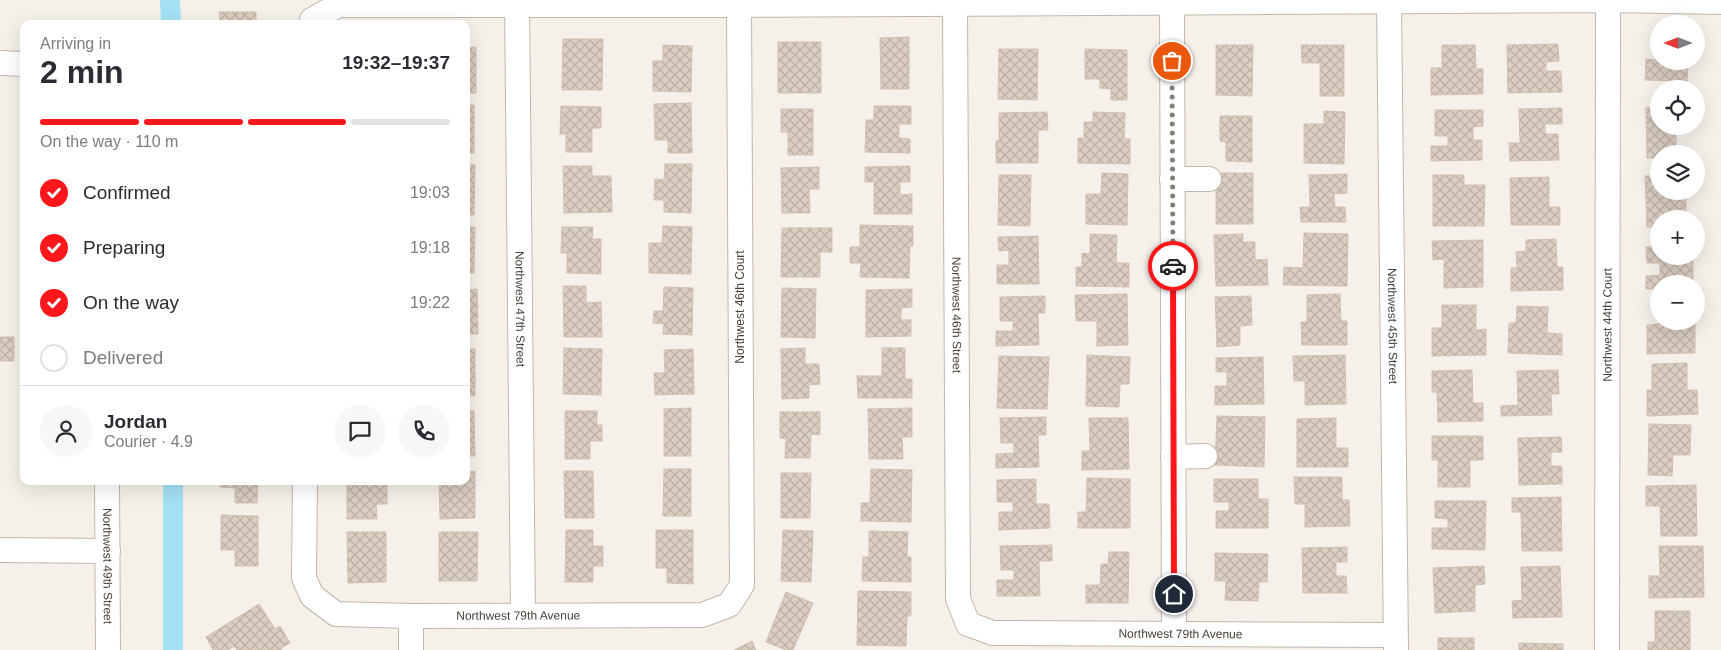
<!DOCTYPE html>
<meta charset="utf-8">
<style>
body{margin:0;font-family:Helvetica,sans-serif;background:#f7f7f7;color:#2b2b33;height:100vh;display:flex;flex-direction:column;font-size:19px;white-space:nowrap}
*{box-sizing:border-box;margin:0}
p{font-size:16px;color:#7c7c81}
.icon{flex:none;width:28px;height:28px;fill:none;stroke:currentColor;stroke-width:2;stroke-linecap:round;stroke-linejoin:round}
.map{position:relative;flex:1;overflow:hidden}
.side{position:absolute;left:20px;top:20px;width:450px;height:465px;display:flex;flex-direction:column;background:#fff;border-radius:10px;box-shadow:0 5px 20px #0002}
.side>*{flex:none}
.needle{width:32px;rotate:270deg}
.tools{position:absolute;left:1650px;top:15px;display:grid;gap:10px}
.tools a{display:grid;place-items:center;width:55px;height:55px;border-radius:50%;background:#fff;box-shadow:0 5px 20px #0002;font-size:25px}
.pin{position:absolute;display:grid;place-items:center;width:42px;height:42px;color:#fff;margin:-21px;border:2px solid #fff;border-radius:50%;box-shadow:0 1px 5px #0007}
.courier{position:absolute;display:grid;place-items:center;width:50px;height:50px;margin:-25px;border:4px solid #ff171b;border-radius:50%;background:#fff;color:#222;box-shadow:0 1px 6px #0007}
.summary em{font-style:normal;font-weight:700}
.summary div{display:flex;flex-direction:column-reverse}
.summary{display:flex;align-items:center;justify-content:space-between;height:85px;padding:0 20px}
h1{font-size:32px;font-weight:700;line-height:38px}
.bar{display:grid;grid-template-columns:repeat(4,1fr);gap:8px 5px;align-content:center;height:60px;padding:0 20px}
.bar i{height:6px;border-radius:4px;background:#e1e1e2}
.bar .current{background:#ff171b}
.bar p{grid-column:span 4}
.line{display:flex;align-items:center;gap:12px;padding:0 20px;border-top:1px solid #e1e1e2}
.line div{flex:1}
.round{display:grid;place-items:center;flex:none;width:52px;height:52px;border-radius:26px;background:#f7f7f7}
ol{padding:0 20px;list-style:none}
li{display:flex;align-items:center;gap:15px;height:55px}
li p{margin-inline-start:auto}
li .icon{padding:5px;border-radius:50%;background:#ff171b;color:#fff;stroke-width:4}
li:last-child{color:#7c7c81}
li i{width:28px;height:28px;border:2px solid #e1e1e2;border-radius:50%}
.map>svg:first-child{display:block}
</style>
<div class="map">
<svg width="1721" height="650" viewBox="0 0 1721 650">
<defs>
<pattern id="building-cross-hatch" width="8" height="8" patternUnits="userSpaceOnUse" patternTransform="scale(1.25)"><rect width="8" height="8" fill="#dbcdc1"/><path d="M0 0l8 8M0 8l8-8" fill="none" stroke="#bdb1a6"/></pattern>
</defs>
<rect width="100%" height="100%" fill="#f6f0ea"/>
<g fill="none" stroke-linecap="round" stroke-linejoin="round">
<path stroke="#a4e1f4" stroke-width="20" d="M170 0 171 24
M173 481V650"/>
</g>
<path fill="url(#building-cross-hatch)" stroke="#d3c0b1" d="M219 12H256V24H220Z
M909 37V89H881L880 38Z
M563 39H603L602 90H562Z
M1659 39V61H1688L1687 81 1645 80 1646 59 1658 60Z
M778 42H821V93H778Z
M1558 44 1559 61 1546 62V71H1561L1562 92 1508 93 1507 45Z
M663 45 692 46 691 92 653 91V61H663Z
M1216 45H1253L1252 96 1216 95Z
M1301 45H1344V96H1320V63H1302Z
M1442 45H1475L1476 69H1483V94L1431 95V68H1442Z
M476 47V93H466V48Z
M999 49H1038L1037 100 998 99Z
M1085 49 1127 50V100H1111V89L1100 88V79H1085Z
M691 103 692 153H668V140H655L654 104Z
M466 105H474V153H466Z
M561 106 601 107V128H592V152H566V134H560Z
M874 106H911V124H899V138L910 139V153L865 152 866 120H874Z
M1659 107V126H1676V154H1659V158H1647L1646 108Z
M1562 108V124H1545V134H1558L1559 160 1510 161 1509 143H1520L1519 109Z
M781 109H813V155H788V132H781Z
M1435 110H1483V126L1473 127V140H1482V160L1431 161V146H1448V136H1435Z
M1324 111 1345 112 1344 164 1304 163V124H1324Z
M1047 112 1048 130H1038V163H996V141H999V113Z
M1093 112 1125 113 1124 139H1130V164L1078 163V138H1084V122H1093Z
M1220 116H1252V162L1226 161V142L1220 141Z
M665 164H692L691 213 664 212V200H654L655 179 664 180Z
M466 165H475L474 215H466Z
M563 166H592V176H611L612 212 564 213Z
M910 166V182H900V195L912 194V214H874V182H865V167Z
M819 167V189H809L810 213H782L781 168Z
M1102 173 1128 174 1127 225 1086 224V194H1101Z
M1216 173H1253V224H1216Z
M1347 174V193L1334 194 1335 207H1345L1346 222H1301L1300 207H1310L1309 175Z
M999 175H1031L1030 226 998 225Z
M1433 175H1464V185H1485L1484 226H1433Z
M1645 176H1659V191H1686V215H1670V219H1659V227H1647Z
M1549 177V207H1560V225H1511L1510 178Z
M860 225 913 226V246H910L909 278 860 277 861 263H850V247H860Z
M663 226 692 227 691 274 649 273V243H662Z
M466 227H475L474 273H466Z
M562 227H593L592 239H601V274L567 273V253H561Z
M782 228H832V252H820V277H781Z
M1304 233 1348 234 1347 286 1283 285 1284 267 1303 268Z
M1090 234 1117 235 1116 263H1129V287L1076 286V267H1082V253L1090 254Z
M1243 234V242H1255V260L1267 259 1268 285 1216 286 1214 235Z
M1038 236 1039 284H997V265H1009V250L999 251 998 237Z
M1556 239 1557 267H1563V290L1511 291V268H1517L1516 252 1526 251V240Z
M1483 240V287L1444 288V259L1433 260 1432 241Z
M1646 247H1659V256H1693V284H1659V289H1646V276L1660 275V263H1647Z
M563 286H586V303L601 302 602 337H564Z
M664 287 693 288 692 335 663 334 664 324 653 323 654 311H663Z
M782 288 816 289 815 338 781 337Z
M477 289 478 334H466V290Z
M912 289V307L901 308V320H911V336L866 337V290Z
M1127 294 1128 345 1097 346V321H1076L1075 295Z
M1340 294 1341 321H1347V345H1302L1301 322H1307V295Z
M1045 296V313H1038L1039 345 996 346V331H1013V321H1000V297Z
M1251 296 1252 325 1240 326V345L1217 347 1215 297Z
M1442 305H1476V330L1486 329V355L1432 356V328H1442Z
M1517 306 1548 307 1547 333 1562 334V355L1508 353 1509 323H1516Z
M1659 321H1695V353L1647 354V325L1659 324Z
M0 337H14V361H0Z
M564 348 602 349 601 395 563 394Z
M805 348V364H819L820 384 809 385V398L782 399 781 349Z
M882 348H905V379H912V398H858L857 376H882Z
M466 349H475V396H466Z
M693 349 694 394 655 395 654 373H665L664 350Z
M1087 355 1130 357 1129 384H1120L1119 407 1086 406Z
M1345 355 1346 404 1305 405V381H1294L1293 356Z
M999 356 1049 357 1047 409 997 408Z
M1263 357 1264 404 1215 405V386H1227V372H1216V358Z
M1687 363V390H1697L1698 414 1647 416V390H1652V364Z
M1472 370 1473 403H1483V421L1438 422 1437 392H1432V371Z
M1558 370 1559 394H1551L1552 415 1501 416V406L1518 405 1517 371Z
M691 408V456H664V409Z
M912 408V437H902L903 459H869L868 409Z
M466 411H474L475 456H466Z
M565 411H597V425H602V441H590V459H565Z
M780 412H820V435L811 434 810 458H785L786 439 780 438Z
M1217 416 1265 417 1264 467 1215 465Z
M1046 417V435H1038L1039 467 996 468V454L1014 453V443H1001L1000 418Z
M1089 418H1128L1129 469 1082 470V451H1090Z
M1336 418V448H1348V467H1297V419Z
M1649 424 1691 425 1690 455H1673L1672 476 1648 475Z
M1432 436H1483V460H1470V487H1438V460H1432Z
M1561 437 1562 452H1551V466H1562V484L1519 485 1518 438Z
M664 469H691V516H663Z
M871 469 912 470 911 522 861 521V503H870Z
M475 471V518L440 519 439 481H466V472Z
M564 471H593L594 518H565Z
M781 473H811L810 518H781Z
M1294 477H1342V500H1349L1350 526 1305 527V504H1295Z
M1087 478 1130 479V528H1078V512H1086Z
M1036 479V504H1049L1050 528 999 530V512H1013V502H997V480Z
M1214 479H1258V499H1268V528H1216V511H1229V502H1214Z
M220 481H258L257 503H235V488L220 487Z
M347 481H387V504H376L377 519H347Z
M1696 485 1697 536H1661L1660 506H1646V486Z
M1561 497 1562 551H1522L1521 512H1512V498Z
M1435 501H1486L1485 550 1432 549V528H1448V519L1435 518Z
M221 515 258 516V566H235V550H221Z
M566 530H593V546H603V566H593V582H565Z
M656 530H693V584L667 583V568H656Z
M783 530 813 531 811 582 781 581Z
M869 531 908 532 907 557H911V582L862 581 863 557H869Z
M347 532H386V582L348 583Z
M439 532H478L477 581H439Z
M1052 545V561H1039L1040 596H997V580H1014V570H1001L1000 546Z
M1659 546H1703L1704 597 1649 598V576H1660Z
M1347 547V562H1336V576H1346L1347 593H1303L1302 548Z
M1109 552H1129L1128 603H1086V585H1100L1101 564H1108Z
M1215 553 1268 554 1267 582H1259L1258 601 1225 600 1226 581H1215Z
M1484 566 1485 584 1475 585V611L1435 613 1433 568Z
M1560 566 1562 617 1513 618 1512 601 1522 600 1521 567Z
M858 591 911 592V616H907L906 646 857 645Z
M786 592 813 603 793 650H786L766 642Z
M259 604 275 629 280 626 290 643 281 648 282 650H237L234 646 228 650H213L206 637Z
M1655 611H1690V650H1648V642H1655Z
M1438 638H1474V650H1438Z
M752 641 756 650H734Z
M1519 643 1563 644V650H1519Z"/>
<g fill="none" stroke-linecap="round" stroke-linejoin="round">
<g stroke="#c2b6ac" stroke-width="26">
<g id="minor">
<path id="s1" d="M517 0 523 616"/>
<path d="M1172 0 1174 633"/>
<path id="s2" d="M1389 2 1396 650"/>
<path id="s3" d="M955 4 958 599 968 624 993 633 1395 635"/>
<path d="M311 24 312 20 338 5H739L1608 0 1721 2"/>
<path d="M0 63 24 64"/>
<path d="M1172 179H1209"/>
<path d="M1173 457 1205 456"/>
<path id="s4" d="M107 481 108 650"/>
<path id="s5" d="M305 481 304 578 312 596 336 614 411 616 702 615 729 605 742 585 739 5"/>
<path d="M0 550 108 551"/>
<path d="M411 616V650"/>
<path id="s6" d="M1607 650 1608 0"/>
</g>
</g>
<use href="#minor" stroke="#fff" stroke-width="24"/>
</g>
<g fill="none" stroke-linecap="round" stroke-linejoin="round">
<path stroke="#867e76" stroke-width="5" stroke-dasharray="0 9" d="M1172 61 1173 266"/>
<path stroke="#ff171b" stroke-width="6" d="M1173 266 1174 594"/>
</g>
<g text-anchor="middle" stroke-width="5" stroke-linejoin="round" paint-order="stroke">
<g font-size="12" fill="#4a4037" stroke="#fff">
<text transform="translate(740 307) rotate(-90)" y="4">Northwest 46th Court</text>
<text dy="4" stroke="none"><textPath href="#s1" startOffset="309">Northwest 47th Street</textPath></text>
<text dy="4" stroke="none"><textPath href="#s3" startOffset="311">Northwest 46th Street</textPath></text>
<text dy="4" stroke="none"><textPath href="#s6" startOffset="325">Northwest 44th Court</textPath></text>
<text dy="4" stroke="none"><textPath href="#s2" startOffset="324">Northwest 45th Street</textPath></text>
<text dy="4" stroke="none"><textPath href="#s4" startOffset="85">Northwest 49th Street</textPath></text>
<text dy="4" stroke="none"><textPath href="#s5" startOffset="329">Northwest 79th Avenue</textPath></text>
<text dy="4" stroke="none"><textPath href="#s3" startOffset="836">Northwest 79th Avenue</textPath></text>
</g>
</g>
</svg>
<div class="tools">
<a><svg class="needle" viewBox="-14 -14 28 28"><path d="M0-13l5 13h-10z" fill="#e53935"/><path d="M0 13l5-13h-10z" fill="#7c7c81"/></svg></a>
<a><svg class="icon" aria-label="locate" viewBox="0 0 24 24"><circle cx="12" cy="12" r="6"/><path d="M12 2v4M12 18v4M2 12h4M18 12h4"/></svg></a>
<a><svg class="icon" aria-label="layers" viewBox="0 0 24 24"><path d="M12 4l9 5-9 5-9-5zM3 14l9 5 9-5"/></svg></a>
<a>+</a>
<a>−</a>
</div>
<div class="pin" style="left:1172px;top:61px;background:#ea580c"><svg class="icon" aria-label="bag" viewBox="0 0 24 24"><path d="M5 8h14l-1 12H6zM9 8a3 3 0 0 1 6 0"/></svg></div>
<div class="pin" style="left:1174px;top:594px;background:#1f2937"><svg class="icon" aria-label="home" viewBox="0 0 24 24"><path d="M3 11l9-7 9 7M6 9v11h12V9"/></svg></div>
<div class="courier" style="left:1173px;top:266px"><svg class="icon" aria-label="car" viewBox="0 0 24 24"><path d="M5 17H2v-5l4-1 3-4h7l3 4 3 1v5h-3M9 17h6M6 11h13"/><circle cx="7" cy="17" r="2"/><circle cx="17" cy="17" r="2"/></svg></div>
<section class="side">
<div class="summary"><div><h1>2 min</h1><p>Arriving in</p></div><em>19:32–19:37</em></div>
<div class="bar"><i class="current"></i><i class="current"></i><i class="current"></i><i></i><p>On the way · 110 m</p></div>
<ol>
<li><svg class="icon" aria-label="check" viewBox="0 0 24 24"><path d="M5 12l5 5 9-10"/></svg>Confirmed<p>19:03</p></li>
<li><svg class="icon" aria-label="check" viewBox="0 0 24 24"><path d="M5 12l5 5 9-10"/></svg>Preparing<p>19:18</p></li>
<li><svg class="icon" aria-label="check" viewBox="0 0 24 24"><path d="M5 12l5 5 9-10"/></svg>On the way<p>19:22</p></li>
<li><i></i>Delivered</li>
</ol>
<div class="line" style="height:90px"><a class="round"><svg class="icon" aria-label="person" viewBox="0 0 24 24"><circle cx="12" cy="8" r="4"/><path d="M4 21q1-7 8-7t8 7"/></svg></a><div><b>Jordan</b><p>Courier · 4.9</p></div><a class="round"><svg class="icon" aria-label="chat" viewBox="0 0 24 24"><path d="M4 5h16v11H9l-5 4z"/></svg></a><a class="round"><svg class="icon" aria-label="phone" viewBox="0 0 24 24"><path d="M5 4h4l2 5-3 2q2 4 5 5l2-3 5 2v4C11 20 4 13 5 4z"/></svg></a></div>
</section>
</div>
